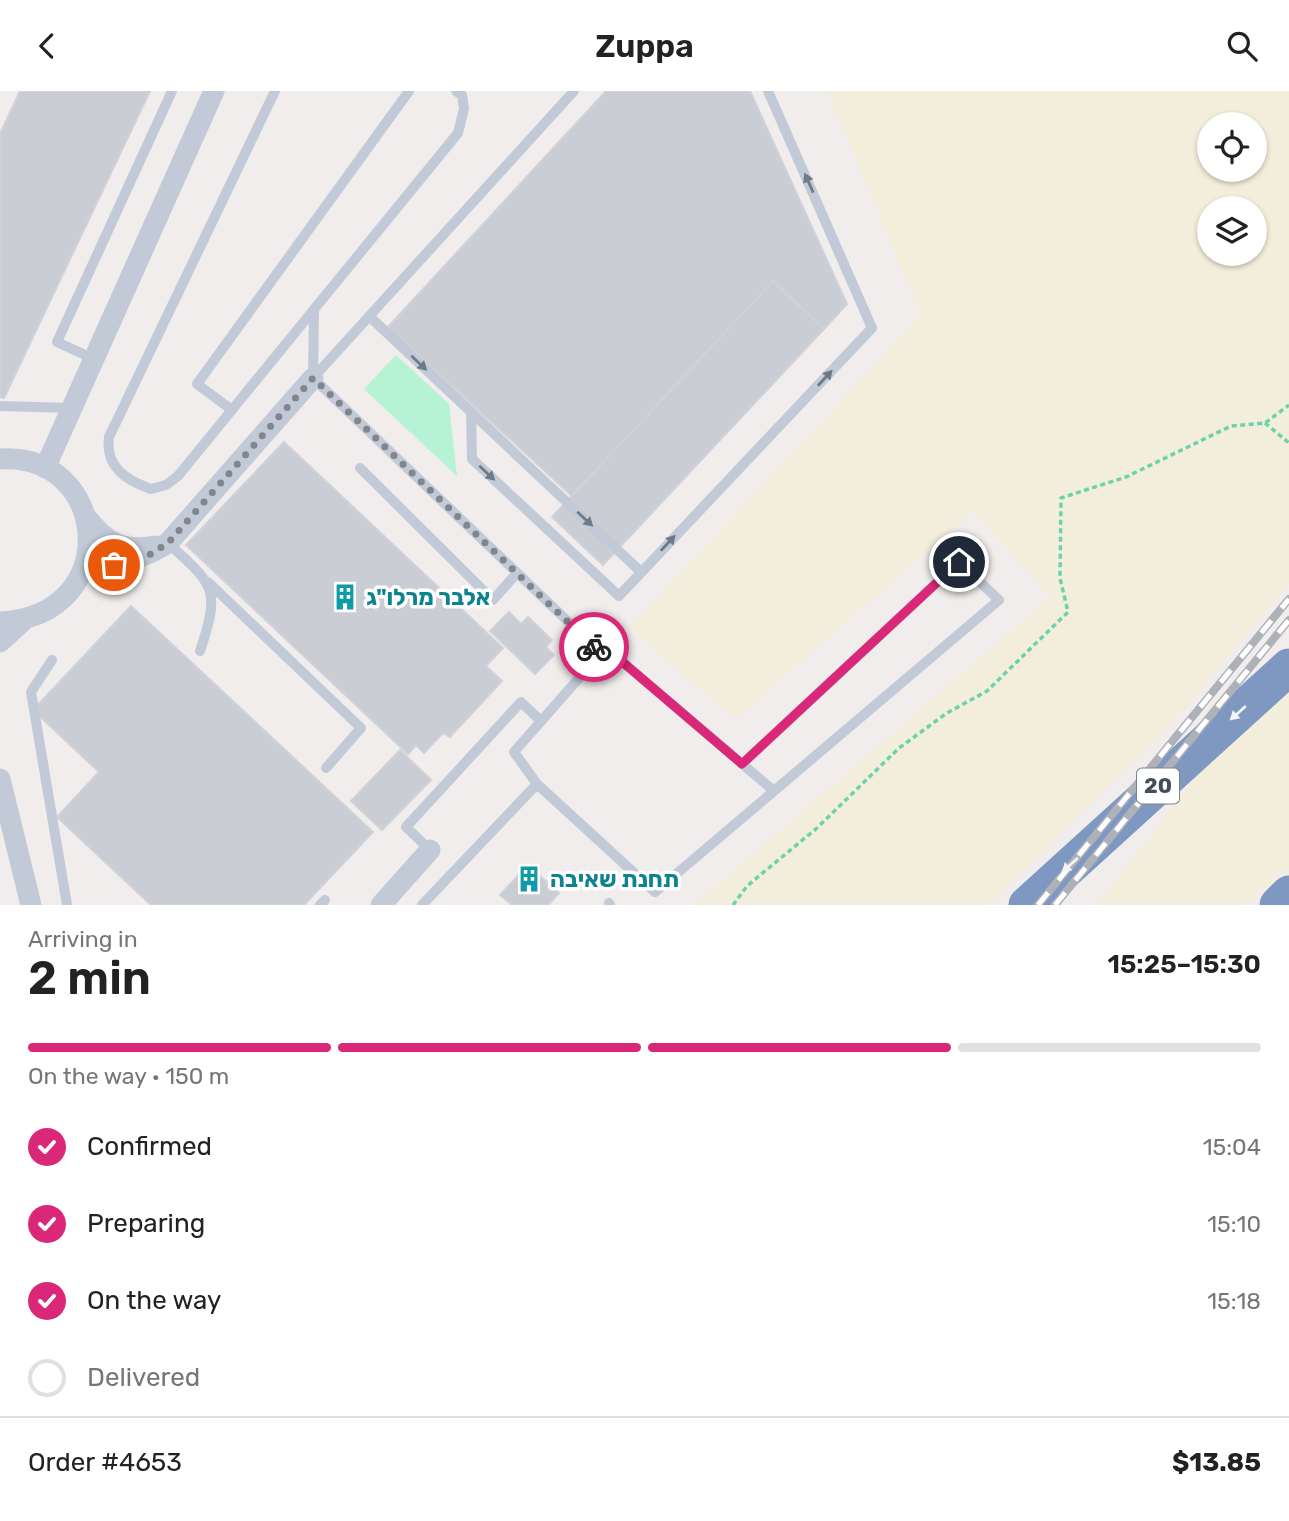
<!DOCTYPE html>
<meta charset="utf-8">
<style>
body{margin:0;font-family:Rubik,Heebo,sans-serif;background:#f2f2f2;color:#222;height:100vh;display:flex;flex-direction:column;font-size:26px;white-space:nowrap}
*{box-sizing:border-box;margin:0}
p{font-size:23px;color:#767676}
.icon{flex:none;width:38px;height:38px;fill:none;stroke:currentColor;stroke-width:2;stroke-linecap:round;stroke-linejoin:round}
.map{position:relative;height:814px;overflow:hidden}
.side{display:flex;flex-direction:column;background:#fff;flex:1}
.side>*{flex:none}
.controls{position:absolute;left:1197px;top:21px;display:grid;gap:14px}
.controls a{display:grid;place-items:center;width:70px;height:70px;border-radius:50%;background:#fff;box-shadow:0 2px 5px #0004;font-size:35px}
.pin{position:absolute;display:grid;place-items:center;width:60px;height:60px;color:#fff;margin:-30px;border:4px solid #fff;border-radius:50%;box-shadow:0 2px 7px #0007}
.courier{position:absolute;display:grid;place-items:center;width:70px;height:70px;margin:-35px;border:5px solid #db2777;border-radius:50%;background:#fff;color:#222;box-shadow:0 2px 9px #0007}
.head em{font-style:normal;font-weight:600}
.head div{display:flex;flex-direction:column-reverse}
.head{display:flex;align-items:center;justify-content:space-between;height:119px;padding:0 28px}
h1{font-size:46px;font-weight:600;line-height:52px}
.bar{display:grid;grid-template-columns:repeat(4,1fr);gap:10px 7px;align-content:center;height:84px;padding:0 28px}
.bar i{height:9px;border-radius:5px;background:#e0e0e0}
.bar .on{background:#db2777}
.bar p{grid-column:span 4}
.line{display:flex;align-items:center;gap:18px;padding:0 28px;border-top:2px solid #e0e0e0}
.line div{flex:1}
ol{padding:0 28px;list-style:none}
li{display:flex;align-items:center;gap:21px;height:77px}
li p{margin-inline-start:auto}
li .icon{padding:7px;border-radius:50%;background:#db2777;color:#fff;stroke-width:4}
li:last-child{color:#767676}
li i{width:38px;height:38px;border:4px solid #e0e0e0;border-radius:50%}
header{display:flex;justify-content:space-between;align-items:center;height:91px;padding:0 28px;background:#fff;font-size:32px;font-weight:600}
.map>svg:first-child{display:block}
</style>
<header><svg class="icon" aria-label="back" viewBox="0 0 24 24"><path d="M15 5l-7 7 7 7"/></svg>Zuppa<svg class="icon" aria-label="search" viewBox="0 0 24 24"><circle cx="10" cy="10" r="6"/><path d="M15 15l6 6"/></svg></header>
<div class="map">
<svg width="1289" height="814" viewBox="0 0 1289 814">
<rect width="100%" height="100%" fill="#f0edec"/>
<path fill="#b5f3d4" d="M396 264 449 313 457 385 364 298Z"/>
<path fill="#f3eedb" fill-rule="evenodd" d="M827 0H1289V493L1179 624 989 814H694L1050 506 973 421 735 628 629 537 921 224ZM1209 33H1255V79H1209ZM1209 117H1255V163H1209Z
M1289 600V776L1247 814H1097L1214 662Z"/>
<path fill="#cbcdd5" stroke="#d0d1d9" stroke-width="2" d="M20 0H150L4 307 0 306V43Z
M606 0H750L847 213 824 238 773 190 572 405 388 236Z
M773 190 824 238 603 474 552 426Z
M284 351 503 557 486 575 502 590 450 646 443 642 424 662 416 654 408 663 186 454Z
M131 515 373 741 304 814H151L57 726 99 681 33 619Z
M509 521 521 533 528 526 552 549 546 556 554 564 535 583 490 540Z
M400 659 431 689 382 739 351 710Z
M528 774 559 802 548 814H512L500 804Z"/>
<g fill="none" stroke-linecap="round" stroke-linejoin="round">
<path stroke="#6ad3ab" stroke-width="3.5" stroke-dasharray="5 3.5" stroke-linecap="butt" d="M1265 332 1289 352
M733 814 747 795 817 737 899 657 947 622 987 600 1068 521 1060 487 1061 407 1126 386 1231 335 1265 332 1289 314"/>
<path stroke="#c1cad6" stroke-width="10" d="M275 0 109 346C105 375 125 389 151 398L166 394 178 385 458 42 464 18 462 4 456 0
M314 219 313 287 601 562 514 661 537 693 655 801 999 509 959 471 742 673
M369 225 641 481
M94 268 57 251 172 0
M313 287 574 0
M0 315 71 317
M232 319 197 293 409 0
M471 320 472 368 619 505 872 237 768 0
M360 377 493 509 517 482
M168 452C214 494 221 498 200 560
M208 491 361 637 326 677
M601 562H612L774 700
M52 569 31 601 67 814
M430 759 406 736 521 611 541 630
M609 812 610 814
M320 814 325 809
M422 814 537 693"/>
<path stroke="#c1cad6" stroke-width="21" d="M0 368C110 361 125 525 0 531
M45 377 214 0
M87 427C107 452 123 461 155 455
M84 478C115 474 141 469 168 452L313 287
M0 551 24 529
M0 688 31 814
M381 814 430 759"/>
<path stroke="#7f98c1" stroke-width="37" d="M1027 814 1289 576
M1278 814 1289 803"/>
<g stroke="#aeb1b8" stroke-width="8">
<path id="rail" d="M1038 814 1289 508
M1055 814 1289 529"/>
</g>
<use href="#rail" stroke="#fff" stroke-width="5" stroke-dasharray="16" stroke-linecap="butt"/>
</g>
<defs><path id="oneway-solid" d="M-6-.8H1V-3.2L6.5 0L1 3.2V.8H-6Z" transform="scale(1.75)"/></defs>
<g fill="#6f7987">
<use href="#oneway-solid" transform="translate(809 92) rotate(-114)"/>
<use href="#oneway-solid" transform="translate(419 272) rotate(43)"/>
<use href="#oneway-solid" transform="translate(825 287) rotate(-47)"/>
<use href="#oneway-solid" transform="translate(487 382) rotate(43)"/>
<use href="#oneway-solid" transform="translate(585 428) rotate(43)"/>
<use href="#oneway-solid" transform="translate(668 452) rotate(-47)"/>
</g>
<g fill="#f2f5f9">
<use href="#oneway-solid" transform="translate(1238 622) rotate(138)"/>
<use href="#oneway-solid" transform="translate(1070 774) rotate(138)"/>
</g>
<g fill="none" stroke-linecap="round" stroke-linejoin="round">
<path stroke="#80858e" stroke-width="7" stroke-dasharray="0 12.6" d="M114 474 151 463 168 452 313 287 594 556"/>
<path stroke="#db2777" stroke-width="9" d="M594 556 601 562H612L742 673 959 471"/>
</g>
<defs>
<g id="building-bare" transform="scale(2.1)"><path d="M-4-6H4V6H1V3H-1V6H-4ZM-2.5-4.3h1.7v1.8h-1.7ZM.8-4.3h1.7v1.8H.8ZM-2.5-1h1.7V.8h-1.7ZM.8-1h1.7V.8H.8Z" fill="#0f9aa8" stroke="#fff" stroke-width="2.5" paint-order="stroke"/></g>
</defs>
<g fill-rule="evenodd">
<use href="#building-bare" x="345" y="506"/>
<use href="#building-bare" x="529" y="788"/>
</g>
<g text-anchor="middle" stroke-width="7" stroke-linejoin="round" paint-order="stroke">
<rect fill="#fff" stroke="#7b828d" stroke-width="2" x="1137" y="677.5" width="42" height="35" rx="5"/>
<g font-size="21" font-weight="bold" fill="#434d5c">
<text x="1158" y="702">20</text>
</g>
<g font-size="23" font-weight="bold" fill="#0d838f" stroke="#fff" text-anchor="start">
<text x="366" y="514">אלבר מרלו"ג</text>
<text x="550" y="796">תחנת שאיבה</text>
</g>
</g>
</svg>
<div class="controls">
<a><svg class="icon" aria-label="locate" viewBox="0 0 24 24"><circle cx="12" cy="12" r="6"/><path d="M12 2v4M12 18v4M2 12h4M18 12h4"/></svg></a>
<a><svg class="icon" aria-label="layers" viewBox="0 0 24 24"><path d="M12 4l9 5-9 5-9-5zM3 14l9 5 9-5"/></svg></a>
</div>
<div class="pin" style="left:114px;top:474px;background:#ea580c"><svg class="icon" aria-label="bag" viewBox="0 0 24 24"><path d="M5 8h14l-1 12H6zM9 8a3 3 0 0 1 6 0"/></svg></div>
<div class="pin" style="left:959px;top:471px;background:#1f2937"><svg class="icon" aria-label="home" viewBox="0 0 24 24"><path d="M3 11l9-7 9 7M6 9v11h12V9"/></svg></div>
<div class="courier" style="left:594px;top:556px"><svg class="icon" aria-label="bike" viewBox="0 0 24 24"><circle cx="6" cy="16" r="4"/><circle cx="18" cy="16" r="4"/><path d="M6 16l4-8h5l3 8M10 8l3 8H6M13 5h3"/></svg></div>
</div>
<section class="side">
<div class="head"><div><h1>2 min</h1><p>Arriving in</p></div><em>15:25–15:30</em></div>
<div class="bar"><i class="on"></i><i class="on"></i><i class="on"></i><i></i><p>On the way · 150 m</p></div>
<ol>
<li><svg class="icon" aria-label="check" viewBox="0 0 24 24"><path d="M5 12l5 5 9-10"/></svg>Confirmed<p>15:04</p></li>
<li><svg class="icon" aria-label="check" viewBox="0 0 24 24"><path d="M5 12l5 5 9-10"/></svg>Preparing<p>15:10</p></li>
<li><svg class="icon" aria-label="check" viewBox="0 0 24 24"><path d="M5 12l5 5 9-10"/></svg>On the way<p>15:18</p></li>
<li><i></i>Delivered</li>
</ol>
<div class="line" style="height:91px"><div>Order #4653</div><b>$13.85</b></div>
</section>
